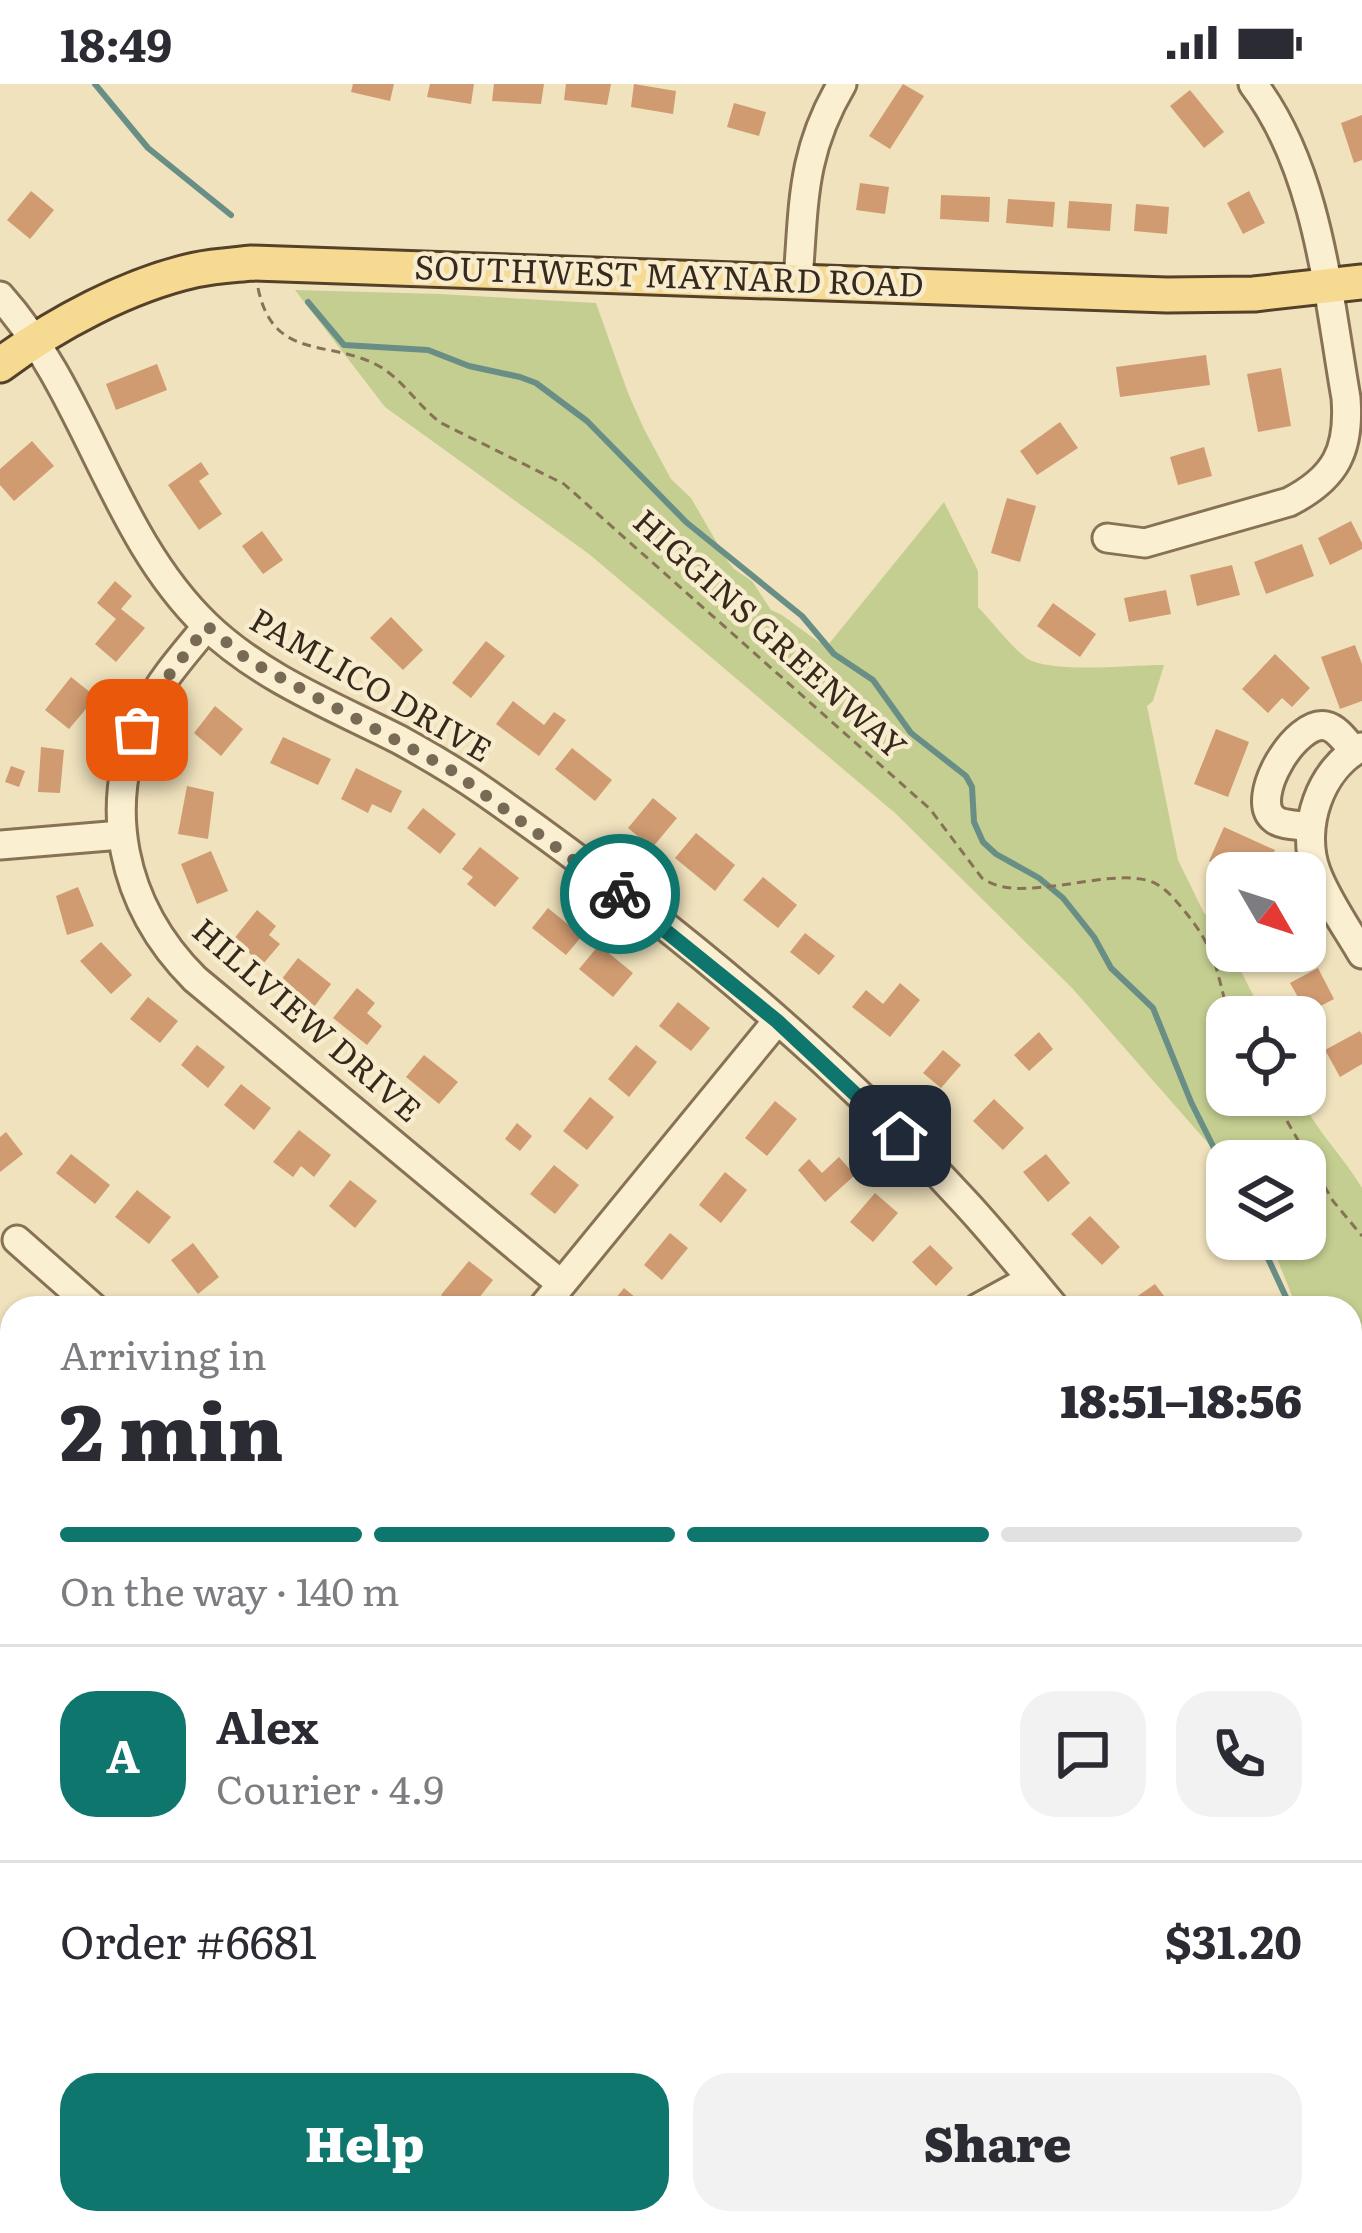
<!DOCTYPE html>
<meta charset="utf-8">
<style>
body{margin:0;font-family:Literata,serif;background:#f2f2f3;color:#2b2b33;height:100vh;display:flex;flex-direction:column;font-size:45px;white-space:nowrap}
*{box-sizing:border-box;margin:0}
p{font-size:39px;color:#7c7c81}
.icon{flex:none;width:66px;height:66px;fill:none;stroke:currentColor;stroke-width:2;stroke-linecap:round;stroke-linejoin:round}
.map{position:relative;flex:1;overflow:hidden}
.sheet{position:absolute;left:0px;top:1212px;width:1362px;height:939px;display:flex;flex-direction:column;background:#fff;border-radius:36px 36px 0 0;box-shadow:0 3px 9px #0004}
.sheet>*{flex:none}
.needle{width:78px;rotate:129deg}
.fabs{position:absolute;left:1206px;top:768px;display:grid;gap:24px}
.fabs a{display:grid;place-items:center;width:120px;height:120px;border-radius:24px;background:#fff;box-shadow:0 3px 9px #0004;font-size:60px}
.pin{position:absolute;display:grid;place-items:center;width:102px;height:102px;color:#fff;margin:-51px;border-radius:24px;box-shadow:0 6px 18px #0006}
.courier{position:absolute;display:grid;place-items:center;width:120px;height:120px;margin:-60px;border:9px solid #0f766e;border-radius:50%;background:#fff;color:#222;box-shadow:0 3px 15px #0007}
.summary em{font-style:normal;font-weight:800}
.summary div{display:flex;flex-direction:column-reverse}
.summary{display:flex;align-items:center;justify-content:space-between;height:204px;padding:0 60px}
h1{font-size:78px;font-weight:800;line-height:90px}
.bar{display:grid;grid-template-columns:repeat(4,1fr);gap:18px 12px;align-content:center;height:144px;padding:0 60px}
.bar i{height:15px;border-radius:9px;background:#e1e1e2}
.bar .active{background:#0f766e}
.bar p{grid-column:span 4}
.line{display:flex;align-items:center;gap:30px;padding:0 60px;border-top:3px solid #e1e1e2}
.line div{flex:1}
.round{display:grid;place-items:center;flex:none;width:126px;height:126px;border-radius:36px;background:#f2f2f3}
.cta{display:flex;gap:24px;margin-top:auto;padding:24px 60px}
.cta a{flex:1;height:138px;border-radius:36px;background:#0f766e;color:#fff;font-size:48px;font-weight:800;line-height:138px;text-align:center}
.cta a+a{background:#f2f2f3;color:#2b2b33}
.status{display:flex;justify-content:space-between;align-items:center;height:84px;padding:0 60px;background:#fff;direction:ltr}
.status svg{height:33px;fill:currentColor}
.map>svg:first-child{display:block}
</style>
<div class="status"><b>18:49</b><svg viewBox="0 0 49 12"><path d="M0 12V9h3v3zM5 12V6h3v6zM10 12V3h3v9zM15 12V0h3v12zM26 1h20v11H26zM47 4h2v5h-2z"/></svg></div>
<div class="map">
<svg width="1362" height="2149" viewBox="0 0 1362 2149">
<rect width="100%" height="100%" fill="#f0e2bd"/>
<path fill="#c5ce91" d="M295 206 440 210 596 219 628 309 644 345 671 395 691 414 727 476 734 485 752 497 771 526 782 531 820 559 828 561 944 418 978 487V523C991 536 1017 571 1032 577 1064 589 1128 581 1164 581L1153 617 1147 622 1178 776 1204 829 1220 846 1227 860V867H1231L1264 933H1227V1011H1299C1314 1044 1343 1072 1362 1104V1598L1350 1523V1224H1297L1269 1155H1305V1077H1227V1081L1072 904 895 729 589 470 385 323Z"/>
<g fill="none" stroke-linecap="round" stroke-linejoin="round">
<path stroke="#688e86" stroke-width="6" d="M95 0 148 64 231 131
M308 218 344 261 428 266 469 282 520 293 536 299 587 337 686 438 802 532 834 570 873 596 911 649 966 692 972 703 974 738 983 758 996 770 1039 794 1063 814 1094 853 1111 884 1153 924 1191 1018 1227 1090
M1259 1155 1291 1224
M1350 1621 1362 1630
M1350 1762 1362 1765
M696 2147 702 2139"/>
</g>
<path fill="#d09b71" d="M353 0H394L390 17 351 8Z
M430 0H474L471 20 427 13Z
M494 0H544L541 20 492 17Z
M566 0H611L607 21 564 16Z
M634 0 676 7 673 30 631 23Z
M903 0 924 12 890 65 869 52Z
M1190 6 1224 48 1204 64 1170 22Z
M734 19 766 28 759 52 727 43Z
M1362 31V76L1354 79 1341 39Z
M860 99 889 103 885 130 856 126Z
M31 107 54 126 30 155 7 136Z
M1249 107 1265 139 1243 150 1227 119Z
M941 111 990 113 989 138 940 135Z
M1008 115 1055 118 1053 143 1006 139Z
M1069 117 1112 120 1110 147 1067 144Z
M1136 120 1169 123 1167 150 1134 147Z
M1206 271 1210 301 1120 313 1116 283Z
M157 280 167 306 116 326 106 300Z
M1281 284 1291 342 1258 348 1247 290Z
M1060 338 1078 364 1037 391 1020 367Z
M32 357 54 382 14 417 0 401V385Z
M1204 363 1212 392 1178 401 1170 373Z
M201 378 209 390 199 397 222 430 199 446 168 401Z
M1007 414 1036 422 1020 478 991 469Z
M1351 437 1362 459V465L1330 481 1318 454Z
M262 447 283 476 263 490 242 462Z
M1302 460 1314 492 1266 510 1254 478Z
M1232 481 1240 511 1197 522 1190 491Z
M115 497 132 512 121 525 145 544 116 578 95 560 116 535 97 519Z
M1166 506 1171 530 1129 538 1124 514Z
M1053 519 1096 550 1080 573 1037 542Z
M391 533 423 566 403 586 370 554Z
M486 557 505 572 471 614 452 599Z
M1355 561 1362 580V617L1340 625 1321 573Z
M1275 570 1310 604 1292 623 1282 614 1268 629 1242 605Z
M71 593 96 613 69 645 45 626Z
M513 617 544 641 554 628 566 636 539 672 496 640Z
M215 622 243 645 221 672 194 649Z
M1216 645 1249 658 1228 713 1194 700Z
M283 653 331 675 318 701 270 679Z
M41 663 64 666 60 709 38 708Z
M572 664 612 696 595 717 555 685Z
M11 682 25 687 19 703 5 698Z
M356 684 402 707 391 729 372 720 368 729 341 715Z
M187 702 214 708 208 755 178 750Z
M653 714 677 734 652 764 628 744Z
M423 724 456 750 440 770 407 744Z
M1224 743 1275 766 1264 789H1236L1209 777Z
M696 749 735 781 715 807 675 774Z
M480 763 519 794 495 823 467 800 473 793 462 785Z
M211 767 228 807 197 820 181 780Z
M763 793 797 821 778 844 743 816Z
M78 803 94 842 67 851 56 812Z
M548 824 582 852 566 871 532 844Z
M257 826 276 842 269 851 280 860 263 880 233 856Z
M805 849 835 872 819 891 790 868Z
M101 858 132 891 111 910 80 877Z
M599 861 633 889 613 913 579 885Z
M298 874 331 900 314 923 281 896Z
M1318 884 1334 915 1307 929 1290 899Z
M900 899 920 916 890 953 852 923 866 906 883 920Z
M357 904 375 919 367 929 382 942 367 961 333 934Z
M148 913 178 937 160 959 130 935Z
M678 918 710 944 691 967 659 942Z
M1360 947 1362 951V980L1340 993 1325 966Z
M1039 948 1053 965 1029 987 1014 971Z
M197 961 225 983 208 1004 181 981Z
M636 961 657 978 629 1013 608 995Z
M943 966 961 981 941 1004 923 989Z
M424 971 458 998 439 1020 406 993Z
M241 1000 271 1024 254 1046 224 1021Z
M590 1013 614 1033 587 1066 563 1047Z
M994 1015 1024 1044 1003 1066 973 1037Z
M775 1017 797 1035 767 1072 745 1054Z
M517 1039 532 1052 520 1067 505 1055Z
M299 1046 331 1071 314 1093 301 1082 293 1093 273 1078Z
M6 1048 23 1070 0 1088V1053Z
M71 1070 110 1101 95 1120 56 1089Z
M1046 1070 1070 1099 1048 1118 1023 1088Z
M839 1073 855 1091 825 1118 798 1086 809 1075 822 1089Z
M554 1081 579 1101 555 1130 530 1110Z
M725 1088 747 1106 721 1139 699 1121Z
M350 1096 377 1117 355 1144 329 1122Z
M137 1106 171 1133 149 1160 115 1133Z
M875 1109 898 1129 873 1158 850 1138Z
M1090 1132 1120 1163 1102 1181 1071 1150Z
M670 1149 688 1164 662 1196 644 1181Z
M193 1159 219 1193 198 1210 171 1176Z
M930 1161 953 1184 936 1202 912 1178Z
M469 1177 493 1196 471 1224H458L441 1211Z
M1155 1200 1173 1224H1138L1132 1216Z
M624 1204 643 1220 640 1224H608Z
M0 1249 12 1259V1299L0 1289Z
M3 1678 12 1686V1711L0 1726V1682Z
M12 1917V1965L0 1980V1932Z
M1362 1972V2017L1350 2018V1973Z
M1358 2076 1362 2079V2142L1350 2132V2086Z
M9 2139H47L60 2149H8L4 2146Z
M260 2139H273L285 2149H252Z
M534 2139H571L567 2144 574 2149H547Z
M784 2139H821L827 2144 823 2149H776Z
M1106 2139H1247L1248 2141 1207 2149H1173L1172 2144 1148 2149H1108Z"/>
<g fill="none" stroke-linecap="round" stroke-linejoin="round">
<g stroke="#887256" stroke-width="33">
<path id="minor" d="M798 196C804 120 801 69 842 0
M0 212C87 309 112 450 206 541 261 594 333 622 400 656 429 672 458 689 485 708 652 825 823 964 961 1114 994 1149 1024 1187 1055 1224
M1107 454 1145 459 1289 418C1336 394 1350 366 1346 314 1328 210 1318 85 1253 0
M207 542C186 568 162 594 147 624 98 719 122 822 195 895L561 1200
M1362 663C1320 684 1300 744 1316 787 1325 813 1348 846 1362 870
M1311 743C1301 741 1282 742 1274 735 1248 715 1296 635 1326 642 1337 644 1347 659 1354 667
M0 761 121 751
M17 1156 94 1224
M542 1224 777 937
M978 1224 1031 1195
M0 1378 12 1364
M0 1616 12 1626
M0 1832 12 1817
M1350 1942 1362 1940
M658 2139 671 2149
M156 2149 163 2139"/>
</g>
<g stroke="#55402a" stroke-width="39">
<path id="major" d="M0 281C55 240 128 201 195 186 214 182 233 181 252 179L1167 211 1254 210 1362 198"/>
</g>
<path stroke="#887256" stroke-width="3" stroke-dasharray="9 6" stroke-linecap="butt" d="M258 204C273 277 327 255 377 281 402 294 418 322 441 339L564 400 930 725 982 794C1001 807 1022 805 1044 803 1074 801 1118 789 1146 796 1162 800 1172 812 1182 824 1216 864 1216 885 1229 933
M1272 1011 1333 1117 1362 1152
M1350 1856 1362 1859
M1000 2139 1008 2149H1018
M715 2149 722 2139
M1021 2149C1046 2145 1071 2132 1092 2149"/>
<use href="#minor" stroke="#faefd0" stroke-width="27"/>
<use href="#major" stroke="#f6da92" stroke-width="33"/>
</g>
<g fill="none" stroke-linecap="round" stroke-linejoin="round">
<path stroke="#786a54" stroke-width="12" stroke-dasharray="0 21.6" d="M137 646 156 608 207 542 248 576 451 686 620 810"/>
<path stroke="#0f766e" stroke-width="15" d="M620 810 777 937 900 1052"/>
</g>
<g text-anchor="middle" stroke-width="9" stroke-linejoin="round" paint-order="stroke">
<g font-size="33" fill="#37291b" stroke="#f7eccd">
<text transform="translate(669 192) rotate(2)" y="12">SOUTHWEST MAYNARD ROAD</text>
<text transform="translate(770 550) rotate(42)" y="12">HIGGINS GREENWAY</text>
<text transform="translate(371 601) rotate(30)" y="12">PAMLICO DRIVE</text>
<text transform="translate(307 936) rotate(41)" y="12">HILLVIEW DRIVE</text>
</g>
</g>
</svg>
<div class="fabs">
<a><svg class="needle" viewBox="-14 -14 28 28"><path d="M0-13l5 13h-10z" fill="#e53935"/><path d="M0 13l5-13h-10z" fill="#7c7c81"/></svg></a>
<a><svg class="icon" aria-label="locate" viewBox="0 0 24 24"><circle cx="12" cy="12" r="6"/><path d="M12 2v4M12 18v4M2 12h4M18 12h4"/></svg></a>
<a><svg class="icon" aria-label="layers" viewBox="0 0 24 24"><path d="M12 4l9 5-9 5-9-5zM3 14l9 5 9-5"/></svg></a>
</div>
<div class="pin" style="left:137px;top:646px;background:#ea580c"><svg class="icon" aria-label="bag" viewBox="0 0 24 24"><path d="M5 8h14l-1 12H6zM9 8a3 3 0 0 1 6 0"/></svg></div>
<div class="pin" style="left:900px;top:1052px;background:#1f2937"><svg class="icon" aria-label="home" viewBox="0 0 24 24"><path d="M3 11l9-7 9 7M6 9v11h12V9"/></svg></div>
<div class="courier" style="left:620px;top:810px"><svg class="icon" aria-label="bike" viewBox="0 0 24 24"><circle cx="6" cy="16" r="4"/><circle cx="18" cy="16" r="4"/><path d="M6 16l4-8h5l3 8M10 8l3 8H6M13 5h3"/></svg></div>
<section class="sheet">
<div class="summary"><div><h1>2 min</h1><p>Arriving in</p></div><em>18:51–18:56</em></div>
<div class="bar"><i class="active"></i><i class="active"></i><i class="active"></i><i></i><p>On the way · 140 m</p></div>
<div class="line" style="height:216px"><b class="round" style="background:#0f766e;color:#fff">A</b><div><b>Alex</b><p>Courier · 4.9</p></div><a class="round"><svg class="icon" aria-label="chat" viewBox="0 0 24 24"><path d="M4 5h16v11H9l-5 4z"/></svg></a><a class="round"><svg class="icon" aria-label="phone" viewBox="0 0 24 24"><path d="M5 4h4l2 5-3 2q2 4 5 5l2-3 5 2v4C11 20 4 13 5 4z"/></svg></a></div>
<div class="line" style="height:156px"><div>Order #6681</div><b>$31.20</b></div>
<div class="cta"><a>Help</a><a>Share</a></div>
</section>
</div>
